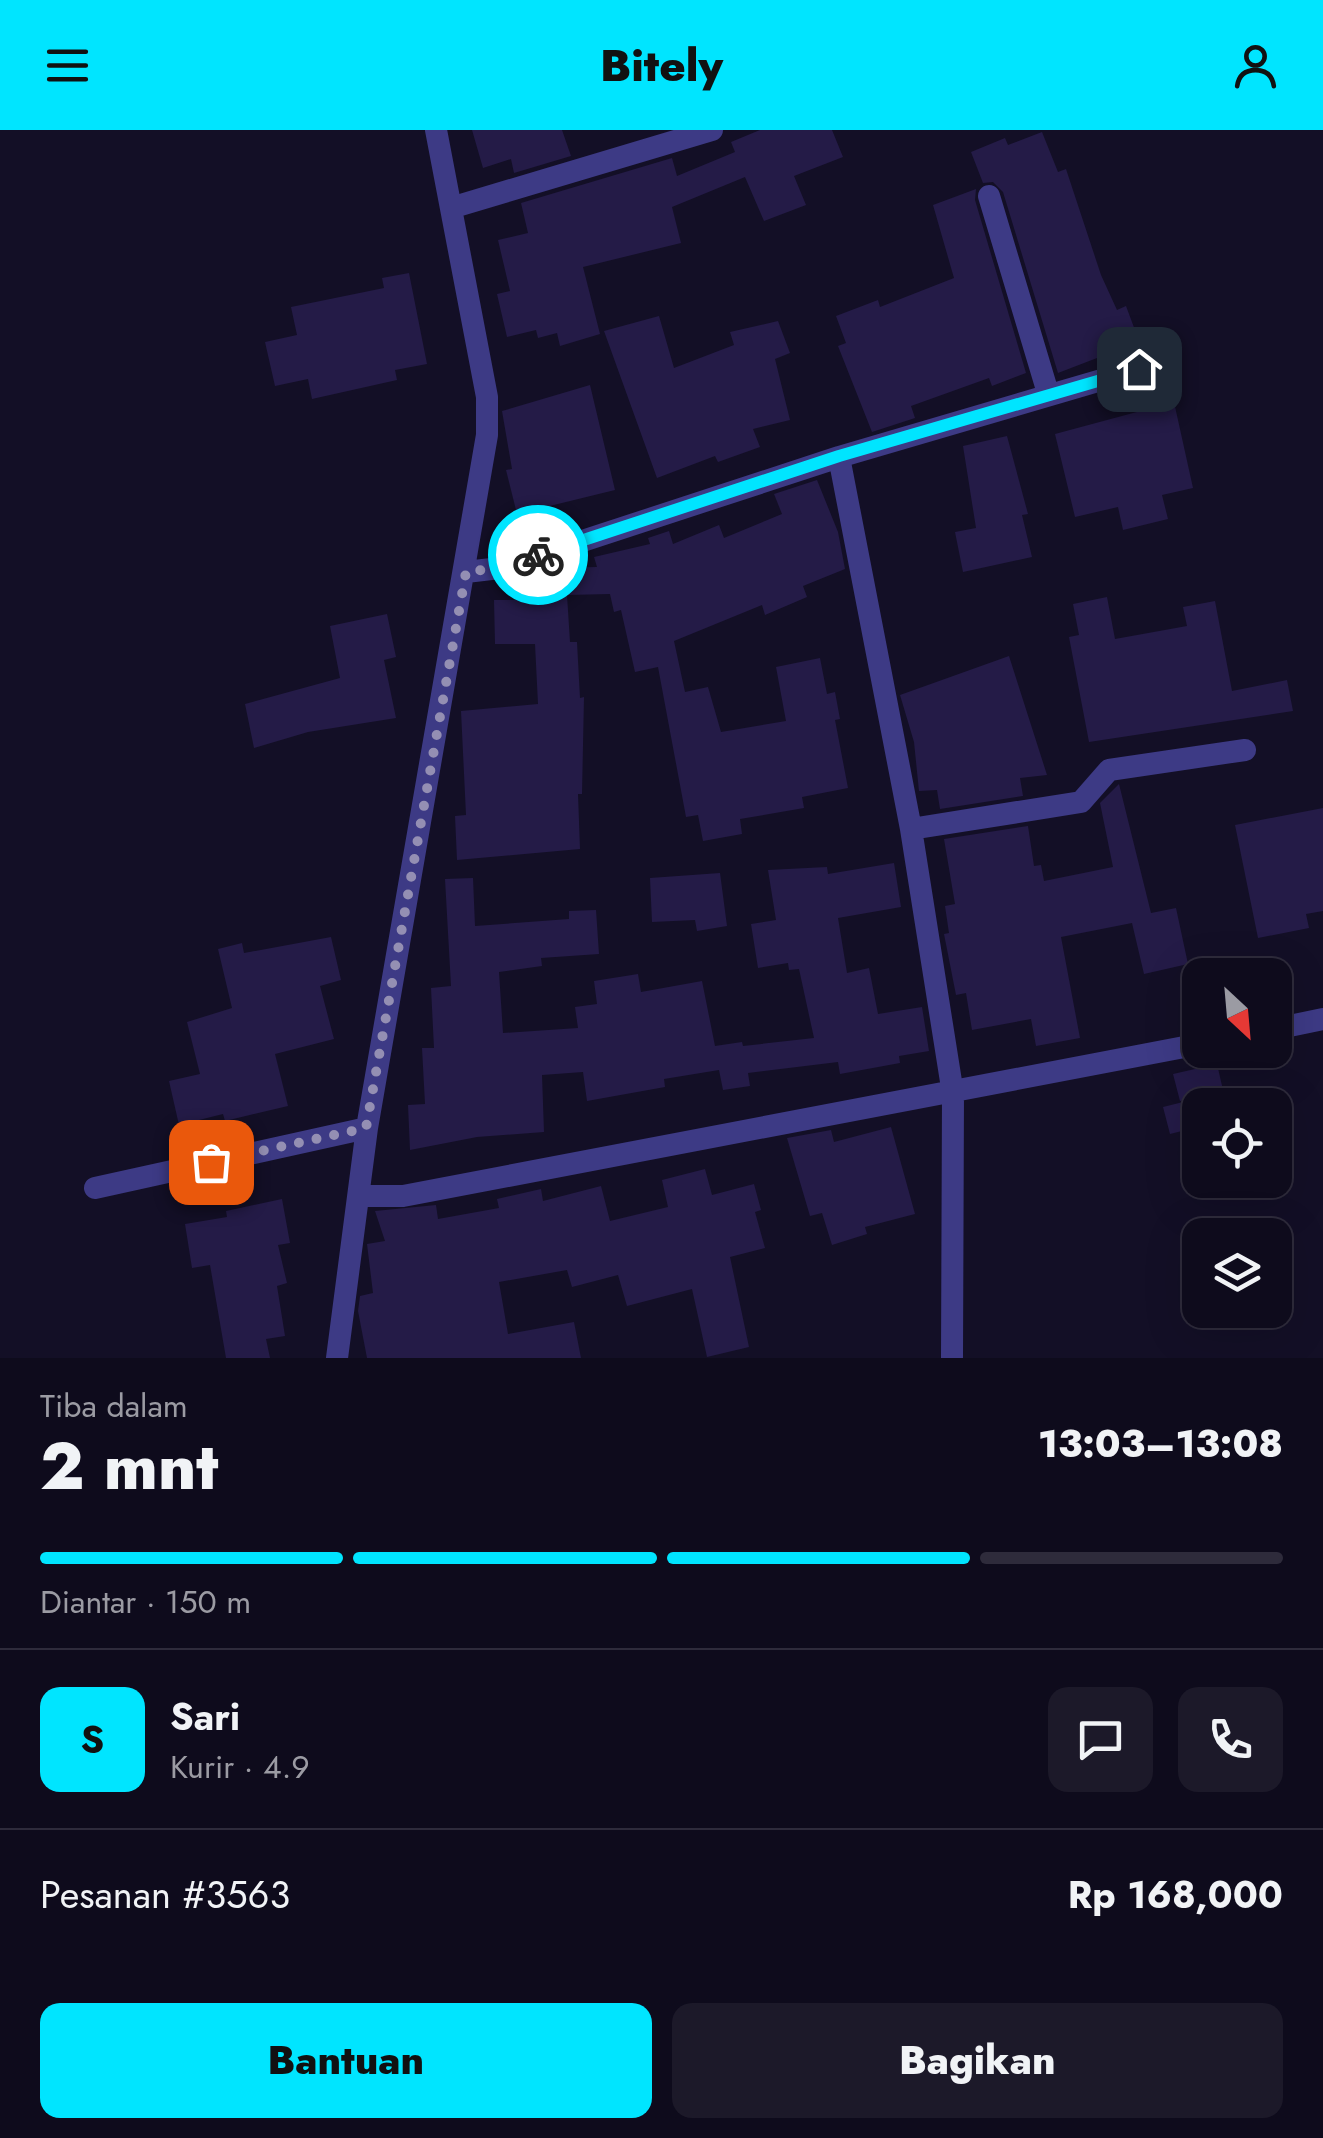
<!DOCTYPE html>
<html lang="id">
<meta charset="utf-8">
<style>
body{margin:0;font-family:Jost,sans-serif;background:#1c1929;color:#f1f3f6;height:100vh;display:flex;flex-direction:column;font-size:38px;white-space:nowrap}
*{box-sizing:border-box;margin:0}
p{font-size:32px;color:#9b9ba3}
.icon{flex:none;width:55px;height:55px;fill:none;stroke:currentColor;stroke-width:2;stroke-linecap:round;stroke-linejoin:round}
.map{position:relative;height:1228px;overflow:hidden}
.details{display:flex;flex-direction:column;background:#0e0b1c;flex:1}
.details>*{flex:none}
.needle{width:65px;rotate:154deg}
.tools{position:absolute;left:1182px;top:828px;display:grid;gap:20px}
.tools a{display:grid;place-items:center;width:110px;height:110px;border-radius:20px;background:#0e0b1c;box-shadow:0 10px 40px #0002,0 0 0 2px #2e2b3b;font-size:50px}
.pin{position:absolute;display:grid;place-items:center;width:85px;height:85px;color:#fff;margin:-42px;border-radius:20px;box-shadow:0 5px 15px #0006}
.courier{position:absolute;display:grid;place-items:center;width:100px;height:100px;margin:-50px;border:8px solid #00e5ff;border-radius:50%;background:#fff;color:#222;box-shadow:0 2px 12px #0007}
.summary em{font-style:normal;font-weight:800}
.summary div{display:flex;flex-direction:column-reverse}
.summary{display:flex;align-items:center;justify-content:space-between;height:170px;padding:0 40px}
h1{font-size:65px;font-weight:800;line-height:75px}
.bar{display:grid;grid-template-columns:repeat(4,1fr);gap:15px 10px;align-content:center;height:120px;padding:0 40px}
.bar i{height:12px;border-radius:8px;background:#2e2b3b}
.bar .on{background:#00e5ff}
.bar p{grid-column:span 4}
.line{display:flex;align-items:center;gap:25px;padding:0 40px;border-top:2px solid #2e2b3b}
.line div{flex:1}
.round{display:grid;place-items:center;flex:none;width:105px;height:105px;border-radius:20px;background:#1c1929}
.action{display:flex;gap:20px;margin-top:auto;padding:20px 40px}
.action a{flex:1;height:115px;border-radius:20px;background:#00e5ff;color:#111;font-size:40px;font-weight:800;line-height:115px;text-align:center}
.action a+a{background:#1c1929;color:#f1f3f6}
header{display:flex;justify-content:space-between;align-items:center;height:130px;padding:0 40px;background:#00e5ff;color:#111;font-size:45px;font-weight:800}
.map>svg:first-child{display:block}
</style>
<header><svg class="icon" aria-label="menu" viewBox="0 0 24 24"><path d="M4 6h16M4 12h16M4 18h16"/></svg>Bitely<svg class="icon" aria-label="person" viewBox="0 0 24 24"><circle cx="12" cy="8" r="4"/><path d="M4 21q1-7 8-7t8 7"/></svg></header>
<div class="map">
<svg width="1323" height="1228" viewBox="0 0 1323 1228">
<rect width="100%" height="100%" fill="#130f26"/>
<path fill="#241b47" d="M472 0H562L571 26 514 43 511 29 483 38Z
M760 0H832L843 27 794 46 806 75 764 91 745 47 672 77 681 113 583 137 600 204 560 216 557 203 538 208 536 200 507 207 497 164 510 161 498 110 528 103 521 73 672 28 677 46 735 22 731 12Z
M1042 2 1058 42 1066 39 1101 145 1117 180 1126 176 1142 219 1100 235 1097 228 1058 243 1003 62 993 52 983 53 971 22 1005 8 1008 15Z
M976 59 975 70 1026 243 992 256 989 248 911 276 915 288 872 302 838 216 846 213 836 186 878 170 880 177 954 148 933 75Z
M409 143 427 234 395 240 397 250 312 269 308 249 275 256 265 212 297 205 291 177 384 158 382 148Z
M659 186 674 238 734 215 730 202 778 191 790 223 775 229 790 290 753 299 760 317 718 332 715 326 657 348 604 201Z
M590 255 615 360 517 384 506 340 512 339 502 281Z
M1174 272 1193 358 1162 365 1168 389 1123 400 1118 377 1075 387 1055 304Z
M1007 306 1028 384 1022 385 1032 427 963 442 955 402 976 398 963 316Z
M817 350 838 402 845 439 803 456 807 467 765 485 762 475 674 511 685 562 708 557 721 602 786 591 776 537 820 528 827 564 835 562 840 589 835 590 848 658 802 667 804 678 740 689 742 704 703 711 698 685 686 687 658 537 635 542 621 480 614 482 610 464 567 465 570 512H577L580 568 584 567 582 664H578L580 719 457 730 455 686 466 685 461 581 538 574 535 514H495L494 470H527V445L547 438 597 437 594 427 650 414 648 408 669 401 673 414 719 395 724 408 782 384 774 364Z
M1107 467 1115 509 1187 496 1183 477 1215 471 1232 561 1287 550 1293 581 1089 612 1069 507 1079 505 1073 474Z
M387 484 396 527 384 530 396 588 308 602 254 618 245 574 340 548 330 496Z
M1009 526 1047 645 1020 648 1023 666 940 679 937 660 919 661 914 612 900 565Z
M1119 654 1151 783 1176 778 1188 834 1144 844 1132 793 1061 807 1080 908 1036 916 1031 889 972 900 966 863 956 865 944 804 949 803 945 776 955 774 944 709 1028 696 1034 736 1041 735 1044 751 1113 737 1100 673Z
M1323 678V781L1306 784 1309 798 1258 808 1235 695Z
M894 733 901 777 838 788 847 843 869 838 878 884 922 877 929 921 899 926 900 933 840 944 838 932 748 943 750 956 723 960 719 940 664 949 665 957 587 971 583 942 542 945 544 1002 477 1007 410 1020 408 975 425 974 422 918H434L431 858 451 856 445 749 473 748 475 796 569 789V781L596 780 599 824 541 828 542 836 499 842 503 903 578 898 575 877 597 874 594 851 638 844 641 862 702 851 715 916 742 912 743 916 814 908 799 839 789 840 788 833 758 838 751 794 776 790 768 740 827 737 828 744Z
M720 743 727 796 697 801 695 790 652 792 650 748Z
M331 807 341 850 320 856 334 909 275 924 288 976 225 991 223 984 179 995 169 951 200 944 187 892 232 878 218 819 242 813 244 823Z
M1217 934 1223 960 1180 971 1173 944Z
M1187 971 1194 998 1170 1004 1163 977Z
M891 997 915 1084 865 1097 867 1104 832 1115 822 1083 810 1086 787 1008 831 1000 834 1012Z
M705 1039 712 1065 754 1054 761 1080 755 1082 765 1118 730 1127 749 1217 707 1227 692 1159 627 1176 618 1145 572 1157 567 1140 499 1152 508 1204 574 1192 581 1228H367L358 1181 360 1166 373 1163 367 1114 385 1111 375 1081 436 1075 438 1089 499 1078 497 1069 541 1059 543 1071 601 1056 610 1091 668 1077 662 1050Z
M282 1069 290 1113 278 1115 287 1153 277 1156 285 1206 266 1209 270 1228H226L210 1135 192 1138 185 1094 227 1087 226 1081Z"/>
<g fill="none" stroke-linecap="round" stroke-linejoin="round">
<path stroke="#3d3a85" stroke-width="22" d="M989 66 1048 263
M454 77 712 0
M839 327 911 699 953 964 952 1228
M466 442 500 438 839 327 1139 239
M911 699 1081 672 1109 640 1245 620
M1275 899 1323 889
M95 1058 367 998
M361 1066H403L1200 914
M337 1228 367 998 487 305V267L436 0"/>
</g>
<g fill="none" stroke-linecap="round" stroke-linejoin="round">
<path stroke="#948fb3" stroke-width="10" stroke-dasharray="0 18" d="M211 1032 366 998 466 442 500 438 538 425"/>
<path stroke="#00e5ff" stroke-width="12" d="M538 425 839 326 1139 239"/>
</g>
</svg>
<div class="tools">
<a><svg class="needle" viewBox="-14 -14 28 28"><path d="M0-13l5 13h-10z" fill="#e53935"/><path d="M0 13l5-13h-10z" fill="#9b9ba3"/></svg></a>
<a><svg class="icon" aria-label="locate" viewBox="0 0 24 24"><circle cx="12" cy="12" r="6"/><path d="M12 2v4M12 18v4M2 12h4M18 12h4"/></svg></a>
<a><svg class="icon" aria-label="layers" viewBox="0 0 24 24"><path d="M12 4l9 5-9 5-9-5zM3 14l9 5 9-5"/></svg></a>
</div>
<div class="pin" style="left:211px;top:1032px;background:#ea580c"><svg class="icon" aria-label="bag" viewBox="0 0 24 24"><path d="M5 8h14l-1 12H6zM9 8a3 3 0 0 1 6 0"/></svg></div>
<div class="pin" style="left:1139px;top:239px;background:#1f2937"><svg class="icon" aria-label="home" viewBox="0 0 24 24"><path d="M3 11l9-7 9 7M6 9v11h12V9"/></svg></div>
<div class="courier" style="left:538px;top:425px"><svg class="icon" aria-label="bike" viewBox="0 0 24 24"><circle cx="6" cy="16" r="4"/><circle cx="18" cy="16" r="4"/><path d="M6 16l4-8h5l3 8M10 8l3 8H6M13 5h3"/></svg></div>
</div>
<section class="details">
<div class="summary"><div><h1>2 mnt</h1><p>Tiba dalam</p></div><em>13:03–13:08</em></div>
<div class="bar"><i class="on"></i><i class="on"></i><i class="on"></i><i></i><p>Diantar · 150 m</p></div>
<div class="line" style="height:180px"><b class="round" style="background:#00e5ff;color:#111">S</b><div><b>Sari</b><p>Kurir · 4.9</p></div><a class="round"><svg class="icon" aria-label="chat" viewBox="0 0 24 24"><path d="M4 5h16v11H9l-5 4z"/></svg></a><a class="round"><svg class="icon" aria-label="phone" viewBox="0 0 24 24"><path d="M5 4h4l2 5-3 2q2 4 5 5l2-3 5 2v4C11 20 4 13 5 4z"/></svg></a></div>
<div class="line" style="height:130px"><div>Pesanan #3563</div><b>Rp 168,000</b></div>
<div class="action"><a>Bantuan</a><a>Bagikan</a></div>
</section>
